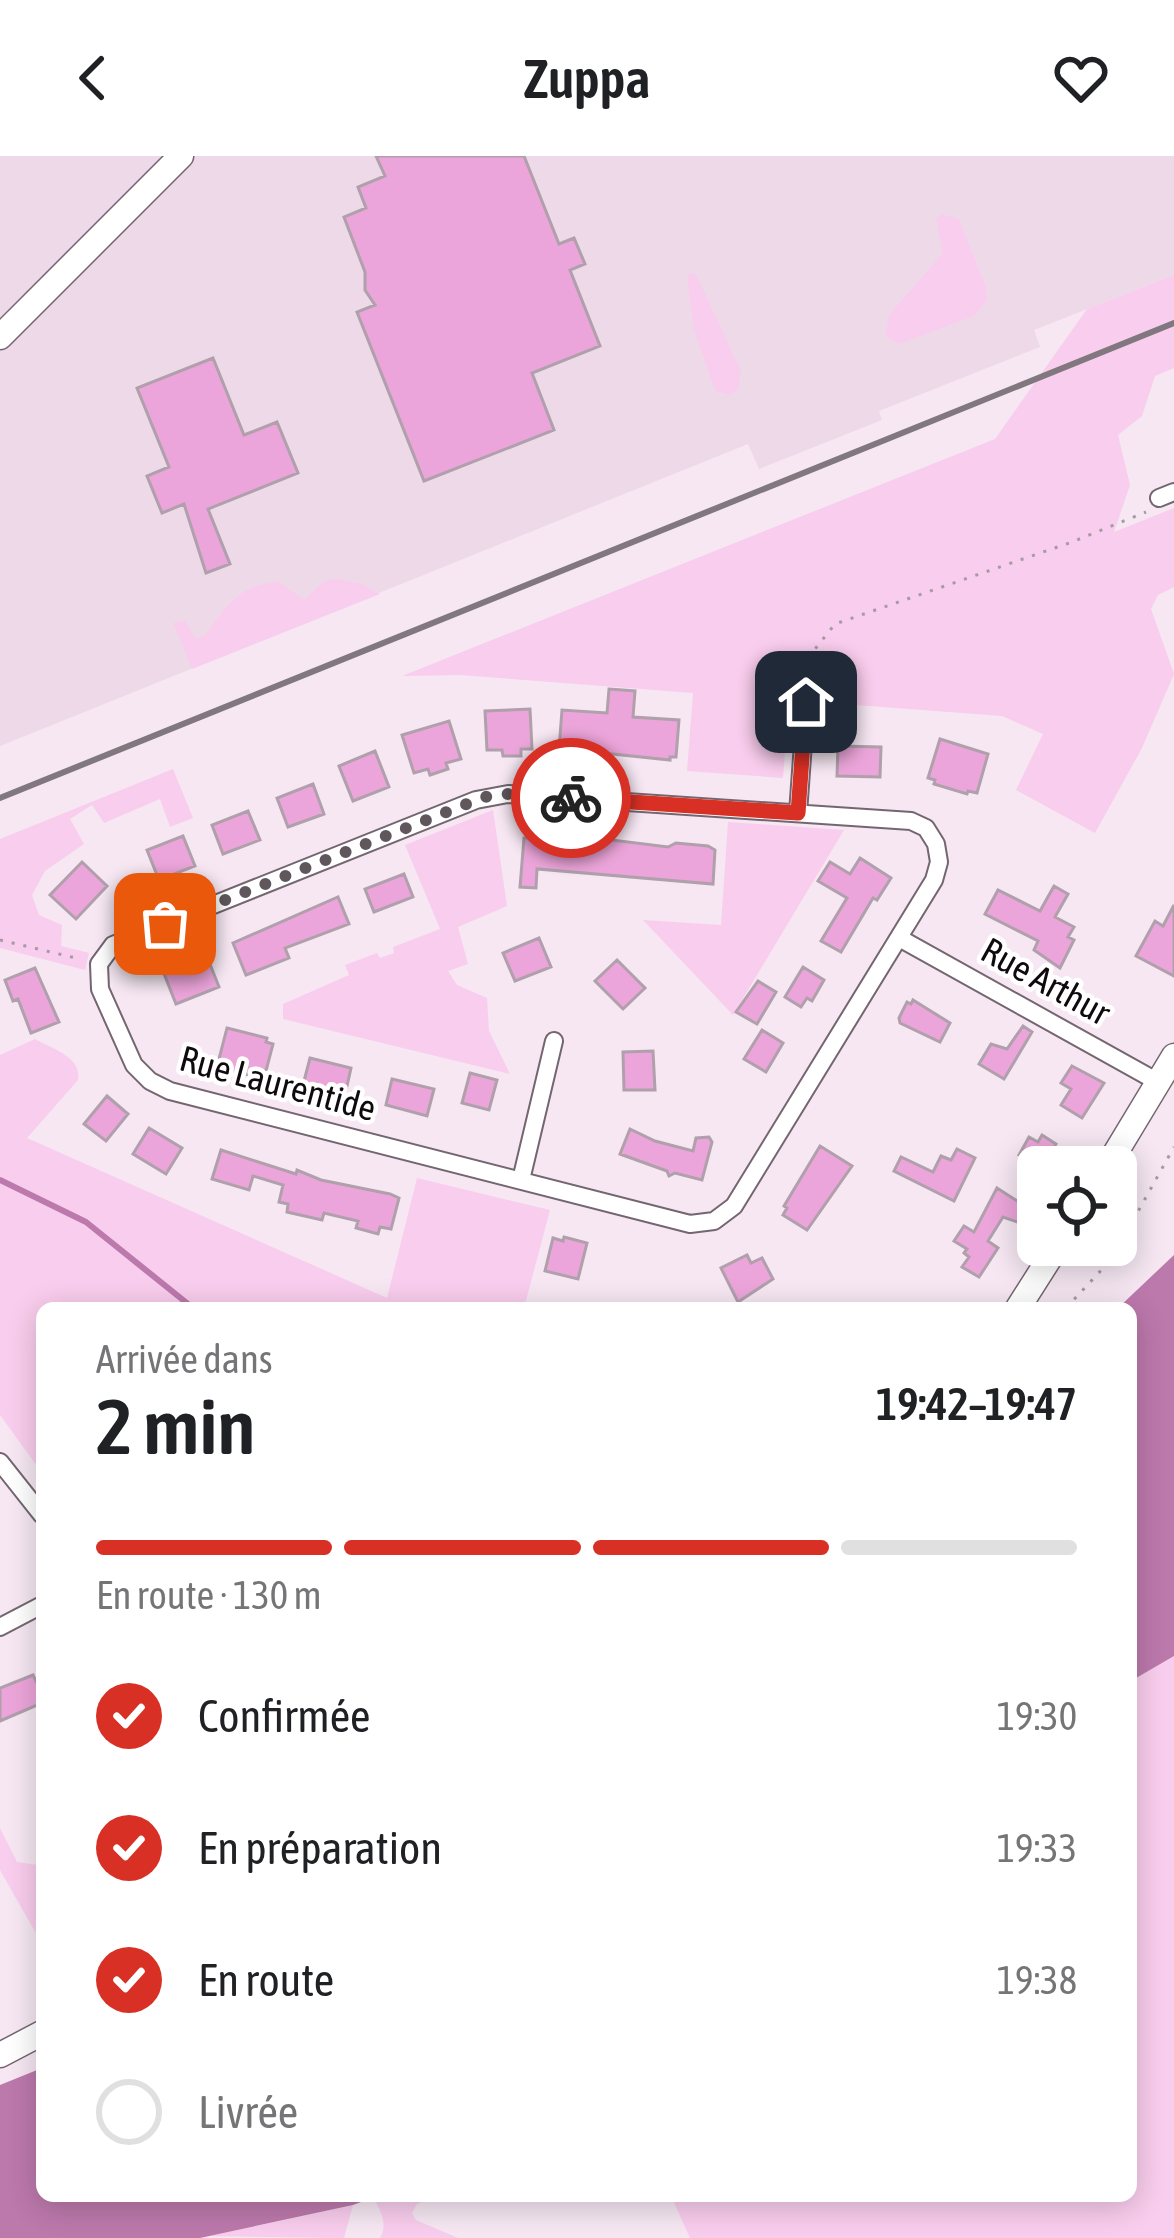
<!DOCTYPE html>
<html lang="fr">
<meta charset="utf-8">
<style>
body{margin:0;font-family:"Asap Condensed",sans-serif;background:#f2f2f2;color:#202124;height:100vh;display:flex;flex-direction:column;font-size:45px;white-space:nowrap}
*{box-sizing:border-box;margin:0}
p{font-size:39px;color:#757577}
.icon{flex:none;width:66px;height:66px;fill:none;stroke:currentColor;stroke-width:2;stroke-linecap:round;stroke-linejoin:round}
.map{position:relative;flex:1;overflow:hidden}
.side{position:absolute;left:36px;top:1146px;width:1101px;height:900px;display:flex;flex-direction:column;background:#fff;border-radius:18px;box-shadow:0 6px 30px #0003}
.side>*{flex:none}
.buttons{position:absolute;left:1017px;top:990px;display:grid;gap:24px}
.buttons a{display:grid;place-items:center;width:120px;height:120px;border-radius:18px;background:#fff;box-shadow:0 6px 30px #0003;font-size:60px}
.pin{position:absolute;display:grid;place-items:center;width:102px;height:102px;color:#fff;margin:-51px;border-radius:24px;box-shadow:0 6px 18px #0006}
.courier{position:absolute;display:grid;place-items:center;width:120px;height:120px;margin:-60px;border:9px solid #d93025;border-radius:50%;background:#fff;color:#222;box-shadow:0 3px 15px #0007}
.summary em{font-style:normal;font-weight:600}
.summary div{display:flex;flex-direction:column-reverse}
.summary{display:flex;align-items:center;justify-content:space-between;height:204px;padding:0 60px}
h1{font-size:78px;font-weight:600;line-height:90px}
.bar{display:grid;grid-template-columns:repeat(4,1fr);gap:18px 12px;align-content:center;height:144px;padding:0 60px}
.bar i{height:15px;border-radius:9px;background:#e0e0e0}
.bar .active{background:#d93025}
.bar p{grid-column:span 4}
ol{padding:0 60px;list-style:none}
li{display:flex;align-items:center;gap:36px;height:132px}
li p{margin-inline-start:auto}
li .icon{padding:12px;border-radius:50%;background:#d93025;color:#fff;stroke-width:4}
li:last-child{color:#757577}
li i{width:66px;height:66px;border:6px solid #e0e0e0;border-radius:50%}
header{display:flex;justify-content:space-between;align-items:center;height:156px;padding:0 60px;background:#fff;font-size:54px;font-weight:600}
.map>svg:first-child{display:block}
</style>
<header><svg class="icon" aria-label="back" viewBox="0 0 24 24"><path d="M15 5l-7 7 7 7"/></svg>Zuppa<svg class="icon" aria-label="heart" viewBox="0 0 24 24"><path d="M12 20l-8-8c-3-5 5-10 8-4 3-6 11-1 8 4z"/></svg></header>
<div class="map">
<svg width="1174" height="2082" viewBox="0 0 1174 2082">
<rect width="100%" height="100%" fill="#f6e7f2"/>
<path fill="#eed9e9" d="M0 0H1174V119L1034 174 1040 191 879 255 882 264 759 313 748 288 0 590Z"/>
<path fill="#f9cded" d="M941 58 959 63 986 131 987 144 974 160 899 188 885 180 889 159 943 97 936 63Z
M690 117 696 118 741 215 738 234 730 239 715 235 694 174 687 122Z
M1174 119V212L1155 220 1142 260 1118 279 1130 329 1114 376 1174 352V431L1158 439 1151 453 1174 518 1142 592 1095 677 1016 634 1043 578 1002 560 789 544 783 622 687 615 693 537 460 519 402 520 995 283 1087 153Z
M340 423 362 428 380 438 192 513 173 467 185 465 195 482 204 480C226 451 239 428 279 426L304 444 326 424Z
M173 613 193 662 170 671 160 643 104 667 92 649 70 663 84 688 45 715 32 739 39 759 62 769 61 790 89 797 85 814 0 792V683Z
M493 654 507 750 458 771 468 808 448 815 457 829 487 842 489 875 510 918 283 863V848L349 819 345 809 377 797 380 802 394 797 393 791 440 773 405 689Z
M728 666 844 674 733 859 643 764 721 769Z
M35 883C53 893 82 901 78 924L27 982 387 1142 417 1022 550 1054 524 1152H42V1317L0 1259V899Z
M1174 1500V2082H690L671 2040H1131V1525Z
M0 1672 17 1706 38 1709 42 1717V1788L0 1714Z
M377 2040H439L417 2048 412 2057 416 2064 458 2082H380C388 2069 381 2055 374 2043Z
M353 2049 344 2082 210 2080Z"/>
<path fill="#bc79ac" d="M1174 1099V1500L1131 1525V1152H1118Z
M42 1912V2040H377L353 2049 200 2082H0V1929Z"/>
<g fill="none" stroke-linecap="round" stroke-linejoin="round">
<path stroke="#bc79ac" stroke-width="6" d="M0 1024 86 1066 193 1152"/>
</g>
<path fill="#eca5da" stroke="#afa0ab" stroke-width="3" d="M376 0H524L559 88 574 82 585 108 570 114 600 190 532 217 554 274 424 325 357 156 375 149 365 134V116L344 61 366 52 358 31 385 20Z
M213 202 244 279 277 266 298 317 208 353 230 408 206 417 184 348 162 357 147 320 169 311 137 232Z
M609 533 635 535 633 561 679 564 676 601H670V604L593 596 592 602 574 601V594L559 593 562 554 607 557Z
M530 553 532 593H521V600H503L502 594H487L485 555Z
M449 565 461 603 446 607 448 613 430 619 428 613 414 617 402 579Z
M940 583 988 598 977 637 968 635 967 638 934 628 935 624 928 622Z
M838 590 881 591 880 621 837 620Z
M375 595 389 631 353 645 339 610Z
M313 628 324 658 288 671 277 642Z
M248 655 260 684 223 698 212 669Z
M183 680 195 710 159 724 147 694Z
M524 682H547L568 685V688H595L604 683 668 691 676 687 708 690 715 694 713 728 537 713 536 732 520 731Z
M860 702 891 722 877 744 873 742 841 796 821 785 847 742 818 725 830 706 850 718Z
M82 706 107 730 76 763 50 739Z
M404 718 413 741 374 756 365 733Z
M1054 730 1068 738 1055 761 1074 771 1068 781 1074 784 1060 812 1034 794 1038 785 985 758 998 734 1040 755Z
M338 741 349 768 285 792 289 802 246 819 233 787Z
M1174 749V820L1136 800 1155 765 1163 770Z
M539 782 551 811 515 825 503 797Z
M206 798 219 831 176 848 163 815Z
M617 804 645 832 623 853 595 825Z
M803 811 824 824 812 845 807 842 801 851 785 841Z
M35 812 59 866 31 877 18 843 13 845 5 824Z
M758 825 776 836 757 868 736 856Z
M913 844 950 867 940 886 900 867 899 862 907 846 911 848Z
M1023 870 1032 876 1004 923 979 908 991 888 1007 893Z
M227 872 267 882 266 886 273 888 266 915 259 913 257 921 225 913 227 905 219 903Z
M762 874 783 887 766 916 744 903Z
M653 895 655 934H624L623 896Z
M310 902 351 912 345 939 303 929Z
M1072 910 1104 927 1082 962 1061 949 1071 933 1061 927Z
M470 917 497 924 489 954 462 947Z
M392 923 434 933 427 960 386 949Z
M107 940 128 958 106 985 84 968Z
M149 972 182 992 166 1018 133 998Z
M630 973 655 985 693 995 696 982 709 981 712 986 702 1024 675 1017 669 1020 667 1015 620 998Z
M1042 979 1056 988 1052 995 1062 1001 1056 1011H1039L1019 999 1029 981 1038 986Z
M820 990 852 1010 807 1074 783 1059 787 1052 784 1050Z
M957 993 975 1002 954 1045 894 1015 901 1001 933 1016 941 1000 951 1004Z
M221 994 296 1018 297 1014 321 1024 390 1038 399 1042 391 1073 380 1071 378 1078 356 1072 358 1065 324 1057 322 1064 287 1056 288 1048 279 1046 283 1029 253 1020 249 1034 212 1023Z
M997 1032 1033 1055 1026 1069 1003 1061 988 1085 998 1092 979 1121 962 1111 969 1101 964 1097 967 1093 954 1085 964 1070 974 1076Z
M564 1081 587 1087 578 1123 545 1115 553 1082 563 1085Z
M747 1099 751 1107 762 1102 773 1123 738 1146 721 1112Z
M33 1519 42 1537V1547L0 1565V1532Z"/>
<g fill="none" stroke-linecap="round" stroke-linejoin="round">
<g stroke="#746670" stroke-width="12">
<path id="lane" d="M1099 1089 1114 1098"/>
</g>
<g stroke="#746670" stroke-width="20">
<path id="street" d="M1159 342 1174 336
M508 638 911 665 926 672 936 688 939 706 934 724 734 1050 714 1065 690 1068 170 935 150 925 134 909 100 833 99 808 113 789 476 644Z
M798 657 806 546
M901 783 1158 926
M521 1024 554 885
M0 1306 42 1359
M0 1471 42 1449"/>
</g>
<g stroke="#746670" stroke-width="27">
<path id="secondary" d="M0 181 181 0
M1107 1011 1174 900
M1018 1152 1058 1089
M0 1899 42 1877"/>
</g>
<path stroke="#a69aa3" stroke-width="3" stroke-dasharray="3 9" stroke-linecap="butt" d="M809 528 815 493 835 468 1072 386 1146 356
M0 784 80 803
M1121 1086 1174 991
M1066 1152 1106 1109"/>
<use href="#lane" stroke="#fff" stroke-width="9"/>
<use href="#street" stroke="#fff" stroke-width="16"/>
<use href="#secondary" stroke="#fff" stroke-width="24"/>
<path stroke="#81777e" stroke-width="6" d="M0 642 1174 167"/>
</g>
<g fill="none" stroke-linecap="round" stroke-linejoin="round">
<path stroke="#60575d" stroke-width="12" stroke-dasharray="0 21.6" d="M165 768 484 641 508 638 571 642"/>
<path stroke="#d93025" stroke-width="15" d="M571 642 798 657 806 546"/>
</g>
<g text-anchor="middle" stroke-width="9" stroke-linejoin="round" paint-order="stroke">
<g font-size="36" fill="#0f0a0d" stroke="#fff">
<text transform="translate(1046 825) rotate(29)" y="13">Rue Arthur</text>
<text transform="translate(278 927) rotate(15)" y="13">Rue Laurentide</text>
</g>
</g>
</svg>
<div class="buttons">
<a><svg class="icon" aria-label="locate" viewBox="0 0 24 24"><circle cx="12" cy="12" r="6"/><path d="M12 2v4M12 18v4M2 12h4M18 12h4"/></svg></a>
</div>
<div class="pin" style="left:165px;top:768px;background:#ea580c"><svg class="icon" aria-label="bag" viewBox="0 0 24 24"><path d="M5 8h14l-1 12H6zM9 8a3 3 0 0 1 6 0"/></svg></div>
<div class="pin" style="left:806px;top:546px;background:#1f2937"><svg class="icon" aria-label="home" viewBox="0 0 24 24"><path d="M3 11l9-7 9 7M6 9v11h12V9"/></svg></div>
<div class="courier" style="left:571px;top:642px"><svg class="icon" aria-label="bike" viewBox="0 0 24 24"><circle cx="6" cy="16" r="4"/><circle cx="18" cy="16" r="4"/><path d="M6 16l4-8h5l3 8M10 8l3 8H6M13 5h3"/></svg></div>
<section class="side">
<div class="summary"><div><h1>2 min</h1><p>Arrivée dans</p></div><em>19:42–19:47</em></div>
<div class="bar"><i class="active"></i><i class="active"></i><i class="active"></i><i></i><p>En route · 130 m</p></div>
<ol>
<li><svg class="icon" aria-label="check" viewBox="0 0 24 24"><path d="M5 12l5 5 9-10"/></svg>Confirmée<p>19:30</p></li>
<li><svg class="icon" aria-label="check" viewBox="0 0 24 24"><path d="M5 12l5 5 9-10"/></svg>En préparation<p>19:33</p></li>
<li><svg class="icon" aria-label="check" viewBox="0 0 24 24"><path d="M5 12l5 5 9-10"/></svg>En route<p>19:38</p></li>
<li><i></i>Livrée</li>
</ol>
</section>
</div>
